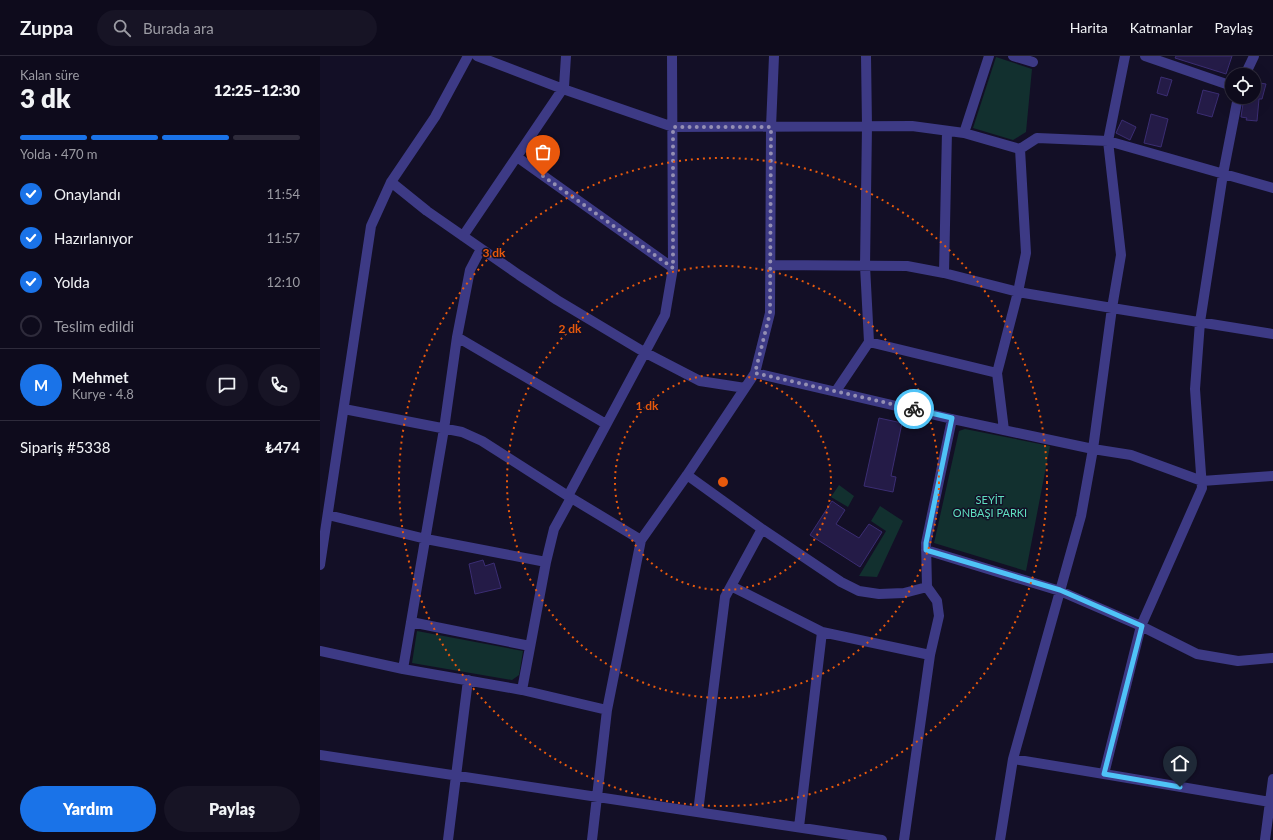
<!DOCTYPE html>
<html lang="tr">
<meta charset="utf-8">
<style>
body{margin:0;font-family:Lato,sans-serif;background:#171425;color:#f1f3f6;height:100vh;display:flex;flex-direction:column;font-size:15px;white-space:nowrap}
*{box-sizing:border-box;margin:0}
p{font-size:13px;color:#9b9ba3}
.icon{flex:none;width:22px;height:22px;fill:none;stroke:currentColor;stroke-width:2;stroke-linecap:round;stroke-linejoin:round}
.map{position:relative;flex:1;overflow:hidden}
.drawer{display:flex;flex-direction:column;background:#0e0b1c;width:320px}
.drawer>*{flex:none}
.fabs{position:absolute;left:905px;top:12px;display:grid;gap:8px}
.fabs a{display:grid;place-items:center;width:36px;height:36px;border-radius:50%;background:#0e0b1c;box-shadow:0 4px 16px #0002,0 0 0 1px #2e2b3b;font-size:20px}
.pin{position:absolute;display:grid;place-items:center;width:34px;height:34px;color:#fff;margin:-41px -17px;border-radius:50% 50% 50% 0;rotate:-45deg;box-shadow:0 0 4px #0007}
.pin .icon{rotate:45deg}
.courier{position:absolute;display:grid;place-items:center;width:40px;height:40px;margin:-20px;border:3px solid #4fc3f7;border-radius:50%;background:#fff;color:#222;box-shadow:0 1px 5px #0007}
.overview em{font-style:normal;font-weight:800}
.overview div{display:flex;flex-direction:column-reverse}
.overview{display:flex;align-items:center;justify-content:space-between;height:68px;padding:0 20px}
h1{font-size:26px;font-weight:800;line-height:30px}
.bar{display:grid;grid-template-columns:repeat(4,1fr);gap:6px 4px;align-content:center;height:48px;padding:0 20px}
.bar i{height:5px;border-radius:3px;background:#2e2b3b}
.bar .selected{background:#1a73e8}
.bar p{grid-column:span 4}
.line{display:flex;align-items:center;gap:10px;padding:0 20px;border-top:1px solid #2e2b3b}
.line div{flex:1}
.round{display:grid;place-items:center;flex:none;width:42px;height:42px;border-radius:21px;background:#171425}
ol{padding:0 20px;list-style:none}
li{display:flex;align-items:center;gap:12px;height:44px}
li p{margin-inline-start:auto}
li .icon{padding:4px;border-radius:50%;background:#1a73e8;color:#fff;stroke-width:4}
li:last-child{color:#9b9ba3}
li i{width:22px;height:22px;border:2px solid #2e2b3b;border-radius:50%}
.primary-button{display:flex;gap:8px;margin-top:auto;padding:8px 20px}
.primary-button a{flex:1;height:46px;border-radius:24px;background:#1a73e8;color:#fff;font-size:16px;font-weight:800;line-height:46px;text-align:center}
.primary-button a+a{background:#171425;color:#f1f3f6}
header{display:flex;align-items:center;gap:24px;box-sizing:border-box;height:56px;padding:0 20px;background:#0e0b1c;border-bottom:1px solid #2e2b3b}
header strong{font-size:19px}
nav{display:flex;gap:22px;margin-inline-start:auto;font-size:14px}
.search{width:280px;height:36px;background:#171425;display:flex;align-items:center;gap:10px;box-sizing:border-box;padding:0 14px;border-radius:22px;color:#9b9ba3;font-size:15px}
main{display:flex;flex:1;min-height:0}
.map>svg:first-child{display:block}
</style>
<header>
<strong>Zuppa</strong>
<div class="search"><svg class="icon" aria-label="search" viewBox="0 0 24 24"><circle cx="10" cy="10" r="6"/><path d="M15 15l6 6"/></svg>Burada ara</div>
<nav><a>Harita</a><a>Katmanlar</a><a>Paylaş</a></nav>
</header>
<main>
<section class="drawer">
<div class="overview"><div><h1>3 dk</h1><p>Kalan süre</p></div><em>12:25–12:30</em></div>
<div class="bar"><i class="selected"></i><i class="selected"></i><i class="selected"></i><i></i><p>Yolda · 470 m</p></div>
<ol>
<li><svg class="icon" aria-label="check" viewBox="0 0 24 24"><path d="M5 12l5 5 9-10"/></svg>Onaylandı<p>11:54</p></li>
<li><svg class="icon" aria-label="check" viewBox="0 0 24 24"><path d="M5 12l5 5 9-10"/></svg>Hazırlanıyor<p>11:57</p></li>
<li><svg class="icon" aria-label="check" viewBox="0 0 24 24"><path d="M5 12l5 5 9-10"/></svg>Yolda<p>12:10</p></li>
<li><i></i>Teslim edildi</li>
</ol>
<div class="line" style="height:72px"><b class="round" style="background:#1a73e8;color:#fff">M</b><div><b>Mehmet</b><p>Kurye · 4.8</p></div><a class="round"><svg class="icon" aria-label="chat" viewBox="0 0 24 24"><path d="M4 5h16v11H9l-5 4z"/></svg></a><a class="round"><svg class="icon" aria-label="phone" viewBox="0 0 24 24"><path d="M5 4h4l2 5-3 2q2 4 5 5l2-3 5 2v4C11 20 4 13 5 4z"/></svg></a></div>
<div class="line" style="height:52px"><div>Sipariş #5338</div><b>₺474</b></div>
<div class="primary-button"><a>Yardım</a><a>Paylaş</a></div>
</section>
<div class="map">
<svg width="953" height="784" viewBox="0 0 953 784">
<rect width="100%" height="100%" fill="#130f26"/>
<path fill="#12302f" d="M676 1 712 13 706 76 693 84 653 72Z
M645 373 730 390 706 515 614 487 639 375Z
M519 429 534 440 528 451 511 441Z
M560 450 583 465 557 521 539 520 566 475 551 465Z
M97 575 203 595 199 619 192 624 92 607Z"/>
<path fill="#241b47" stroke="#3b2d73" d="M856 0H912L906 18 855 2Z
M841 21 852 24 847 40 837 37Z
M934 26 946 28 942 43H939L937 65 926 64 927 62 921 61 924 41H934Z
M883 34 899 38 892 61 877 57Z
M831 58 848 63 841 91 824 87Z
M802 64 816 71 810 84 796 77Z
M559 362 582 367 571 420 576 421 573 436 544 430Z
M512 445 525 454 516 468 539 482 549 468 562 476 540 511 490 479Z
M163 504 165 510 174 507 181 532 155 538 149 508Z"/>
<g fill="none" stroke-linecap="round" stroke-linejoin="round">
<path stroke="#3d3a85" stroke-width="10" d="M157 0 243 33 353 71 592 70 644 77
M352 0 353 212
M669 0 644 77 700 93 717 82 788 85 953 132
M693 0 713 6
M825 0 912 30
M925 19 934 0
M627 75 624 217 698 236 677 317
M700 93 706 197 698 236 792 252 953 278
M197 101 353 212 345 259 248 440
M71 126 107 155 199 219 237 244 324 296 380 325 425 332
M143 180 244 31 246 0
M450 209 587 210 624 217
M137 281 286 368
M549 286 677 317 684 374
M435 317 632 363 773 393 811 399 882 425 953 420
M516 335 549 286 545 210 547 70 546 0
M24 353 142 376 162 385 248 440 321 484
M367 419 442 473 405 541 378 756
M8 459 106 483 226 506
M442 473 521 526 539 535 559 538 584 537 607 531
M606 494 740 535 821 570 877 598 918 605 953 602
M0 509 51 170 71 126 115 61 148 0
M411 530 502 576 610 599 584 784
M91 566 210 590
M0 595 83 613 202 634 287 654
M610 599 619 560 617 545 607 531 606 487 632 363
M83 613 124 373 137 281 150 214 161 193
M202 634 226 506 234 473 251 442
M0 699 562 784
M693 703 784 718 821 570 882 432 875 333 880 266 903 118 918 41
M784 718 950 746
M479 771 502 576
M128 784 148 624
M272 784 287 654 321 484 367 419 435 317 450 257 451 71 454 0
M680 784 693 703 761 460 773 393 792 252 801 199 788 85 805 0
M945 784 953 723"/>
</g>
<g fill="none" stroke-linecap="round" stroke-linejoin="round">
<path stroke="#948fb3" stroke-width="4" stroke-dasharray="0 7.2" d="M223 120 353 212V71H451L450 257 435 317 594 353"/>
<path stroke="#4fc3f7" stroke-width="5" d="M594 353 632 362 606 487V494L740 534 822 570 784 718 860 731"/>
</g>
<g fill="none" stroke="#e8590c" stroke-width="2" stroke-dasharray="2 4">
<circle cx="403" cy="426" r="108"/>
<circle cx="403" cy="426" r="216"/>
<circle cx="403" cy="426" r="324"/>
</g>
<g text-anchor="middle" stroke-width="3" stroke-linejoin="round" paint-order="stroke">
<g font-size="11" fill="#5fe0c0" stroke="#130f26">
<text x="670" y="448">SEYİT<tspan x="670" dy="13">ONBAŞI PARKI</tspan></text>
</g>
</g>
<circle cx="403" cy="426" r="6" fill="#e8590c" stroke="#130f26" stroke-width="2"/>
<g font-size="12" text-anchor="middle" font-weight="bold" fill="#e8590c" stroke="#130f26" stroke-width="3" stroke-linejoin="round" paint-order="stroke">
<text x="174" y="201">3 dk</text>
<text x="250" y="277">2 dk</text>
<text x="327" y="354">1 dk</text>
</g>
</svg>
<div class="fabs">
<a><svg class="icon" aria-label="locate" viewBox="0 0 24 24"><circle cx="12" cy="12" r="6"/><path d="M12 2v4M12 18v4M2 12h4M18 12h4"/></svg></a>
</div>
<div class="pin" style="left:223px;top:120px;background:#ea580c"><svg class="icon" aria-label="bag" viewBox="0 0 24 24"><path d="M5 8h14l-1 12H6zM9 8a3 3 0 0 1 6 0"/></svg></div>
<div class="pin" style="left:860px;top:731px;background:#1f2937"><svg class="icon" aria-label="home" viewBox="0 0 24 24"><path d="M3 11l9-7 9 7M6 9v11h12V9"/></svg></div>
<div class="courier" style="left:594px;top:353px"><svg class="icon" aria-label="bike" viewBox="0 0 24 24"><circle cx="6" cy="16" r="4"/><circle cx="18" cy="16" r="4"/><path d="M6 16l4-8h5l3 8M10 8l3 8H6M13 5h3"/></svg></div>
</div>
</main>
